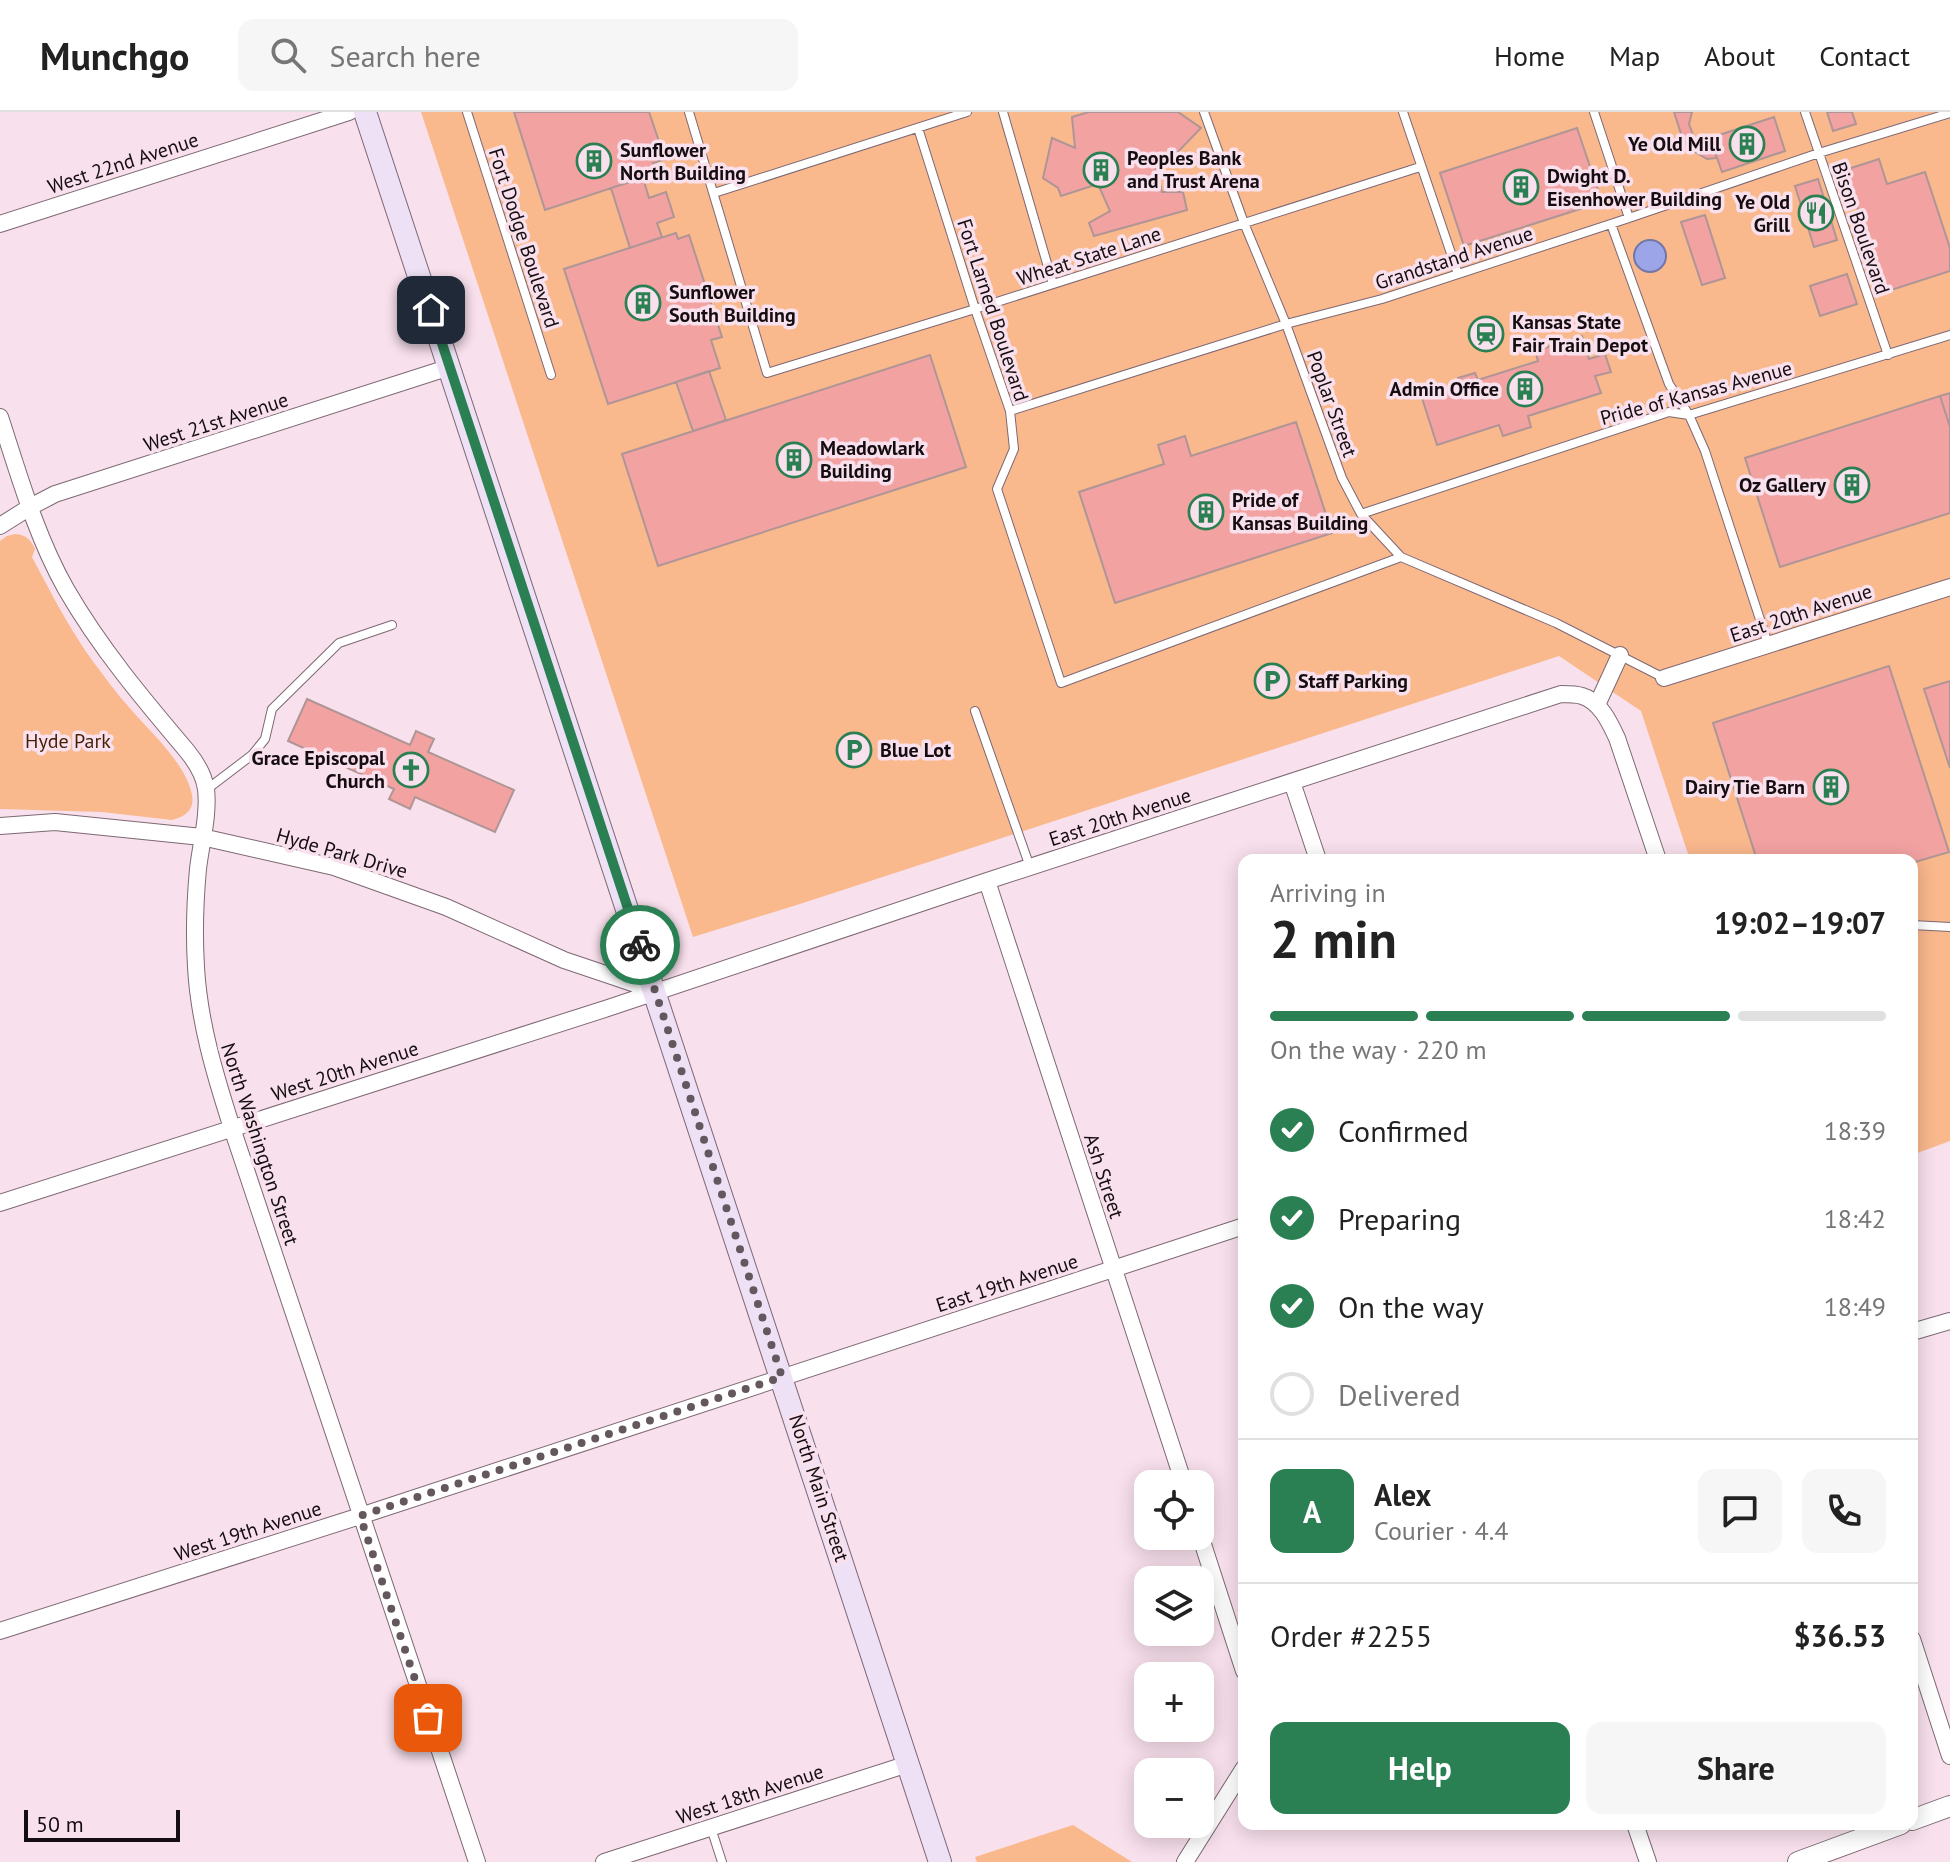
<!DOCTYPE html>
<meta charset="utf-8">
<style>
body{margin:0;font-family:"PT Sans",sans-serif;background:#f6f6f6;color:#222;height:100vh;display:flex;flex-direction:column;font-size:30px;white-space:nowrap}
*{box-sizing:border-box;margin:0}
p{font-size:26px;color:#767676}
.icon{flex:none;width:44px;height:44px;fill:none;stroke:currentColor;stroke-width:2;stroke-linecap:round;stroke-linejoin:round}
.map{position:relative;flex:1;overflow:hidden}
.details{position:absolute;left:1238px;top:742px;width:680px;height:976px;display:flex;flex-direction:column;background:#fff;border-radius:16px;box-shadow:0 4px 20px #0003}
.details>*{flex:none}
.controls{position:absolute;left:1134px;top:1358px;display:grid;gap:16px}
.controls a{display:grid;place-items:center;width:80px;height:80px;border-radius:16px;background:#fff;box-shadow:0 4px 20px #0003;font-size:40px}
.scale{position:absolute;left:24px;bottom:20px;width:156px;box-sizing:border-box;padding-left:8px;border:4px solid #150d11;border-top:0;font-size:22px;line-height:28px;white-space:nowrap;color:#150d11;-webkit-text-stroke:6px #f8e0ec;paint-order:stroke}
.pin{position:absolute;display:grid;place-items:center;width:68px;height:68px;color:#fff;margin:-34px;border-radius:16px;box-shadow:0 4px 12px #0006}
.courier{position:absolute;display:grid;place-items:center;width:80px;height:80px;margin:-40px;border:6px solid #2b8053;border-radius:50%;background:#fff;color:#222;box-shadow:0 2px 10px #0007}
.overview em{font-style:normal;font-weight:700}
.overview div{display:flex;flex-direction:column-reverse}
.overview{display:flex;align-items:center;justify-content:space-between;height:136px;padding:0 32px}
h1{font-size:52px;font-weight:700;line-height:60px}
.bar{display:grid;grid-template-columns:repeat(4,1fr);gap:12px 8px;align-content:center;height:96px;padding:0 32px}
.bar i{height:10px;border-radius:6px;background:#e0e0e0}
.bar .on{background:#2b8053}
.bar p{grid-column:span 4}
.line{display:flex;align-items:center;gap:20px;padding:0 32px;border-top:2px solid #e0e0e0}
.line div{flex:1}
.round{display:grid;place-items:center;flex:none;width:84px;height:84px;border-radius:16px;background:#f6f6f6}
ol{padding:0 32px;list-style:none}
li{display:flex;align-items:center;gap:24px;height:88px}
li p{margin-inline-start:auto}
li .icon{padding:8px;border-radius:50%;background:#2b8053;color:#fff;stroke-width:4}
li:last-child{color:#767676}
li i{width:44px;height:44px;border:4px solid #e0e0e0;border-radius:50%}
.cta{display:flex;gap:16px;margin-top:auto;padding:16px 32px}
.cta a{flex:1;height:92px;border-radius:16px;background:#2b8053;color:#fff;font-size:32px;font-weight:700;line-height:92px;text-align:center}
.cta a+a{background:#f6f6f6;color:#222}
header{display:flex;align-items:center;gap:48px;box-sizing:border-box;height:112px;padding:0 40px;background:#fff;border-bottom:2px solid #e0e0e0}
header strong{font-size:38px}
nav{display:flex;gap:44px;margin-inline-start:auto;font-size:28px}
.search{width:560px;height:72px;background:#f6f6f6;display:flex;align-items:center;gap:20px;box-sizing:border-box;padding:0 28px;border-radius:16px;color:#767676;font-size:30px}
.map>svg:first-child{display:block}
</style>
<header>
<strong>Munchgo</strong>
<div class="search"><svg class="icon" aria-label="search" viewBox="0 0 24 24"><circle cx="10" cy="10" r="6"/><path d="M15 15l6 6"/></svg>Search here</div>
<nav><a>Home</a><a>Map</a><a>About</a><a>Contact</a></nav>
</header>
<div class="map">
<svg width="1950" height="1750" viewBox="0 0 1950 1750">
<rect width="100%" height="100%" fill="#f8e0ec"/>
<path fill="#fab88d" d="M421 0H1950V1029L1912 1043V748H1690L1641 599 1559 544 803 791 693 825Z
M15 422C26 423 30 427 35 437L32 445C51 481 70 518 94 551 105 565 116 581 128 594 149 619 186 651 192 683 195 698 185 705 172 708L102 700 0 697V429L7 424Z
M1073 1713 1132 1750H977L975 1745Z"/>
<path fill="#9ba5e7" stroke="#7377a7" stroke-width="2" d="M1634 144a16 16 0 1 1 32 0a16 16 0 1 1-32 0Z"/>
<path fill="#f3a2a2" stroke="#af9595" stroke-width="2" d="M514 0H649L665 47 653 51 657 61 545 98Z
M1089 0H1178L1201 16 1173 45 1155 52 1162 80H1183L1187 98 1094 124 1089 111 1110 99 1098 72 1061 84 1058 76 1043 66 1052 26 1075 36 1072 5Z
M1674 0H1692L1689 12 1696 31 1705 36 1714 38 1717 46 1707 47 1690 37 1683 28Z
M1827 0H1852L1856 12 1833 19Z
M1774 5 1785 39 1722 60 1710 26Z
M1577 16 1602 90 1464 134 1440 61Z
M1879 47 1887 72 1925 60 1950 136V159L1885 180 1845 58Z
M643 66 649 86 666 80 674 105 657 111 662 125 630 136 611 76Z
M1818 67 1837 128 1814 135 1795 74Z
M1705 103 1725 166 1702 173 1681 110Z
M676 121 678 127 689 123 722 225 711 228 720 256 608 292 564 157Z
M1847 162 1857 192 1820 204 1810 174Z
M1582 224 1589 247 1605 242 1611 260 1595 264 1601 281 1528 304 1531 315 1503 324 1499 313 1437 333 1422 286 1461 274 1458 266 1475 261 1478 268 1538 249 1535 239Z
M930 243 966 355 658 454 622 342Z
M709 259 726 308 693 319 676 270Z
M1950 281V315L1940 284Z
M1940 284 1950 315V401L1780 455 1745 346Z
M1296 310 1332 421 1115 491 1079 380 1164 352 1158 333 1185 324 1191 344Z
M1889 554 1949 740 1912 751V748H1757L1713 611Z
M1950 569V656L1924 577Z
M307 587 410 633 416 619 434 627 428 640 514 678 495 720 415 685 410 697 389 687 394 677 288 629Z"/>
<g fill="none" stroke-linecap="round" stroke-linejoin="round">
<g stroke="#7d6873" stroke-width="10">
<path id="service" d="M467 0 551 263
M689 0 767 261 975 197 1420 55
M1003 0 1053 172
M1204 0 1244 111 1286 212 1342 366 1361 402 1401 445 1556 511 1664 566
M1403 0 1458 162
M1594 0 1629 106
M1805 0 1888 243
M918 16 975 197 1010 299 1014 337 997 377 1061 571 1401 445
M714 81 967 0
M1611 112 1669 272 1689 303 1705 339 1768 532
M1010 299 1286 212 1382 187 1629 106 1819 41 1950 1
M1361 402 1669 300 1689 303 1950 223
M975 599 1030 755
M206 678 252 643 265 627 272 597 339 531 392 513
M1912 813 1950 815
M711 1716 722 1750"/>
</g>
<g stroke="#7d6873" stroke-width="18">
<path id="minor" d="M0 112 349 0
M0 305C19 363 36 424 66 477 100 536 143 587 187 639 196 650 204 663 206 677 209 703 201 731 198 757 195 789 194 822 196 855 199 910 215 963 232 1016L477 1750
M0 414 30 395 55 382 450 255
M1664 566 1950 475
M1597 593 1620 543
M1292 670 1318 748
M0 714 55 710 202 725 334 755 446 795 564 848 656 879
M987 769 1184 1372
M0 1091 608 896 987 769 1561 582C1567 582 1576 582 1582 584 1600 589 1610 611 1617 626L1658 748
M1912 1220 1950 1209
M1200 1423 1244 1559
M0 1519 360 1404 1244 1114
M1912 1527 1950 1644
M1635 1712 1648 1750
M604 1750 908 1652
M1185 1750 1244 1656"/>
</g>
<g stroke="#7d6873" stroke-width="22">
<path id="tertiary" d="M1912 1708 1950 1694
M1798 1750 1901 1712"/>
</g>
<g stroke="#7d6873" stroke-width="24">
<path id="secondary" d="M365 0 940 1750"/>
</g>
<use href="#service" stroke="#fff" stroke-width="8"/>
<use href="#minor" stroke="#fff" stroke-width="16"/>
<use href="#tertiary" stroke="#fff" stroke-width="20"/>
<use href="#secondary" stroke="#eee1f6" stroke-width="22"/>
</g>
<g fill="none" stroke-linecap="round" stroke-linejoin="round">
<path stroke="#64575e" stroke-width="8" stroke-dasharray="0 14.4" d="M428 1606 360 1404 782 1265 640 833"/>
<path stroke="#2b8053" stroke-width="10" d="M431 198 640 833"/>
</g>
<defs>
<g id="building-ring" transform="scale(1.8)"><circle r="9.5" fill="#f8e0ec" stroke="#2b8053" stroke-width="1.5"/><path d="M-4-6H4V6H1V3H-1V6H-4ZM-2.5-4.3h1.7v1.8h-1.7ZM.8-4.3h1.7v1.8H.8ZM-2.5-1h1.7V.8h-1.7ZM.8-1h1.7V.8H.8Z" fill="#2b8053"/></g>
<g id="restaurant-ring" transform="scale(1.8)"><circle r="9.5" fill="#f8e0ec" stroke="#2b8053" stroke-width="1.5"/><path d="M-5-6h1v4h1v-4h1v4h1v-4h1v5L-1.5 .5V6h-2V.5L-5-1ZM5-6V6H3V1.5H1.5Q1.5-4 5-6Z" fill="#2b8053"/></g>
<g id="station-ring" transform="scale(1.8)"><circle r="9.5" fill="#f8e0ec" stroke="#2b8053" stroke-width="1.5"/><path d="M-3-6H3Q5-6 5-4V2Q5 4 3 4L4.5 6H3L1.5 4h-3L-3 6H-4.5L-3 4Q-5 4-5 2V-4Q-5-6-3-6ZM-3.5-4v3h7v-3ZM-3.5 1v1.5H-2V1ZM2 1v1.5H3.5V1Z" fill="#2b8053"/></g>
<g id="parking-ring" transform="scale(1.8)"><circle r="9.5" fill="#f8e0ec" stroke="#2b8053" stroke-width="1.5"/><path d="M-3.5-5.5H1a3.5 3.5 0 0 1 0 7H-1V5.5H-3.5ZM-1-3.4V-.6H.8a1.4 1.4 0 0 0 0-2.8Z" fill="#2b8053"/></g>
<g id="church-ring" transform="scale(1.8)"><circle r="9.5" fill="#f8e0ec" stroke="#2b8053" stroke-width="1.5"/><path d="M-1.2-6h2.4v3.5h3.3v2.4h-3.3V6h-2.4V-.1h-3.3v-2.4h3.3Z" fill="#2b8053"/></g>
</defs>
<g fill-rule="evenodd">
<use href="#building-ring" x="1747" y="32"/>
<use href="#building-ring" x="594" y="49"/>
<use href="#building-ring" x="1101" y="58"/>
<use href="#building-ring" x="1521" y="75"/>
<use href="#restaurant-ring" x="1816" y="101"/>
<use href="#building-ring" x="643" y="191"/>
<use href="#station-ring" x="1486" y="222"/>
<use href="#building-ring" x="1525" y="277"/>
<use href="#building-ring" x="794" y="348"/>
<use href="#building-ring" x="1852" y="373"/>
<use href="#building-ring" x="1206" y="400"/>
<use href="#parking-ring" x="1272" y="569"/>
<use href="#parking-ring" x="854" y="638"/>
<use href="#church-ring" x="411" y="658"/>
<use href="#building-ring" x="1831" y="675"/>
</g>
<g text-anchor="middle" stroke-width="7" stroke-linejoin="round" paint-order="stroke">
<g font-size="20" font-weight="bold" fill="#150d11" stroke="#f8e0ec" text-anchor="start">
<text x="1721" y="39" text-anchor="end">Ye Old Mill</text>
<text x="620" y="45">Sunflower<tspan x="620" dy="23">North Building</tspan></text>
<text x="1127" y="53">Peoples Bank<tspan x="1127" dy="23">and Trust Arena</tspan></text>
<text x="1547" y="71">Dwight D.<tspan x="1547" dy="23">Eisenhower Building</tspan></text>
<text x="1790" y="97" text-anchor="end">Ye Old<tspan x="1790" dy="23">Grill</tspan></text>
<text x="669" y="187">Sunflower<tspan x="669" dy="23">South Building</tspan></text>
<text x="1512" y="217">Kansas State<tspan x="1512" dy="23">Fair Train Depot</tspan></text>
<text x="1499" y="284" text-anchor="end">Admin Office</text>
<text x="820" y="343">Meadowlark<tspan x="820" dy="23">Building</tspan></text>
<text x="1826" y="380" text-anchor="end">Oz Gallery</text>
<text x="1232" y="395">Pride of<tspan x="1232" dy="23">Kansas Building</tspan></text>
<text x="1298" y="576">Staff Parking</text>
<text x="880" y="645">Blue Lot</text>
<text x="385" y="653" text-anchor="end">Grace Episcopal<tspan x="385" dy="23">Church</tspan></text>
<text x="1805" y="682" text-anchor="end">Dairy Tie Barn</text>
</g>
<g font-size="20" fill="#150d11" stroke="#f8e0ec">
<text transform="translate(123 51) rotate(-18)" y="7">West 22nd Avenue</text>
<text transform="translate(1861 116) rotate(71)" y="7">Bison Boulevard</text>
<text transform="translate(524 126) rotate(72)" y="7">Fort Dodge Boulevard</text>
<text transform="translate(1089 144) rotate(-18)" y="7">Wheat State Lane</text>
<text transform="translate(1454 146) rotate(-18)" y="7">Grandstand Avenue</text>
<text transform="translate(993 198) rotate(72)" y="7">Fort Larned Boulevard</text>
<text transform="translate(1696 281) rotate(-15)" y="7">Pride of Kansas Avenue</text>
<text transform="translate(1332 292) rotate(70)" y="7">Poplar Street</text>
<text transform="translate(216 310) rotate(-18)" y="7">West 21st Avenue</text>
<text transform="translate(1801 501) rotate(-18)" y="7">East 20th Avenue</text>
<text transform="translate(1120 705) rotate(-18)" y="7">East 20th Avenue</text>
<text transform="translate(342 741) rotate(16)" y="7">Hyde Park Drive</text>
<text transform="translate(345 959) rotate(-18)" y="7">West 20th Avenue</text>
<text transform="translate(260 1032) rotate(72)" y="7">North Washington Street</text>
<text transform="translate(1104 1064) rotate(72)" y="7">Ash Street</text>
<text transform="translate(1007 1171) rotate(-18)" y="7">East 19th Avenue</text>
<text transform="translate(819 1376) rotate(72)" y="7">North Main Street</text>
<text transform="translate(248 1419) rotate(-18)" y="7">West 19th Avenue</text>
<text transform="translate(750 1682) rotate(-18)" y="7">West 18th Avenue</text>
</g>
<g font-size="20" fill="#461d00" stroke="#f8e0ec">
<text x="68" y="636">Hyde Park</text>
</g>
</g>
</svg>
<div class="controls">
<a><svg class="icon" aria-label="locate" viewBox="0 0 24 24"><circle cx="12" cy="12" r="6"/><path d="M12 2v4M12 18v4M2 12h4M18 12h4"/></svg></a>
<a><svg class="icon" aria-label="layers" viewBox="0 0 24 24"><path d="M12 4l9 5-9 5-9-5zM3 14l9 5 9-5"/></svg></a>
<a>+</a>
<a>−</a>
</div>
<div class="scale">50 m</div>
<div class="pin" style="left:428px;top:1606px;background:#ea580c"><svg class="icon" aria-label="bag" viewBox="0 0 24 24"><path d="M5 8h14l-1 12H6zM9 8a3 3 0 0 1 6 0"/></svg></div>
<div class="pin" style="left:431px;top:198px;background:#1f2937"><svg class="icon" aria-label="home" viewBox="0 0 24 24"><path d="M3 11l9-7 9 7M6 9v11h12V9"/></svg></div>
<div class="courier" style="left:640px;top:833px"><svg class="icon" aria-label="bike" viewBox="0 0 24 24"><circle cx="6" cy="16" r="4"/><circle cx="18" cy="16" r="4"/><path d="M6 16l4-8h5l3 8M10 8l3 8H6M13 5h3"/></svg></div>
<section class="details">
<div class="overview"><div><h1>2 min</h1><p>Arriving in</p></div><em>19:02–19:07</em></div>
<div class="bar"><i class="on"></i><i class="on"></i><i class="on"></i><i></i><p>On the way · 220 m</p></div>
<ol>
<li><svg class="icon" aria-label="check" viewBox="0 0 24 24"><path d="M5 12l5 5 9-10"/></svg>Confirmed<p>18:39</p></li>
<li><svg class="icon" aria-label="check" viewBox="0 0 24 24"><path d="M5 12l5 5 9-10"/></svg>Preparing<p>18:42</p></li>
<li><svg class="icon" aria-label="check" viewBox="0 0 24 24"><path d="M5 12l5 5 9-10"/></svg>On the way<p>18:49</p></li>
<li><i></i>Delivered</li>
</ol>
<div class="line" style="height:144px"><b class="round" style="background:#2b8053;color:#fff">A</b><div><b>Alex</b><p>Courier · 4.4</p></div><a class="round"><svg class="icon" aria-label="chat" viewBox="0 0 24 24"><path d="M4 5h16v11H9l-5 4z"/></svg></a><a class="round"><svg class="icon" aria-label="phone" viewBox="0 0 24 24"><path d="M5 4h4l2 5-3 2q2 4 5 5l2-3 5 2v4C11 20 4 13 5 4z"/></svg></a></div>
<div class="line" style="height:104px"><div>Order #2255</div><b>$36.53</b></div>
<div class="cta"><a>Help</a><a>Share</a></div>
</section>
</div>
